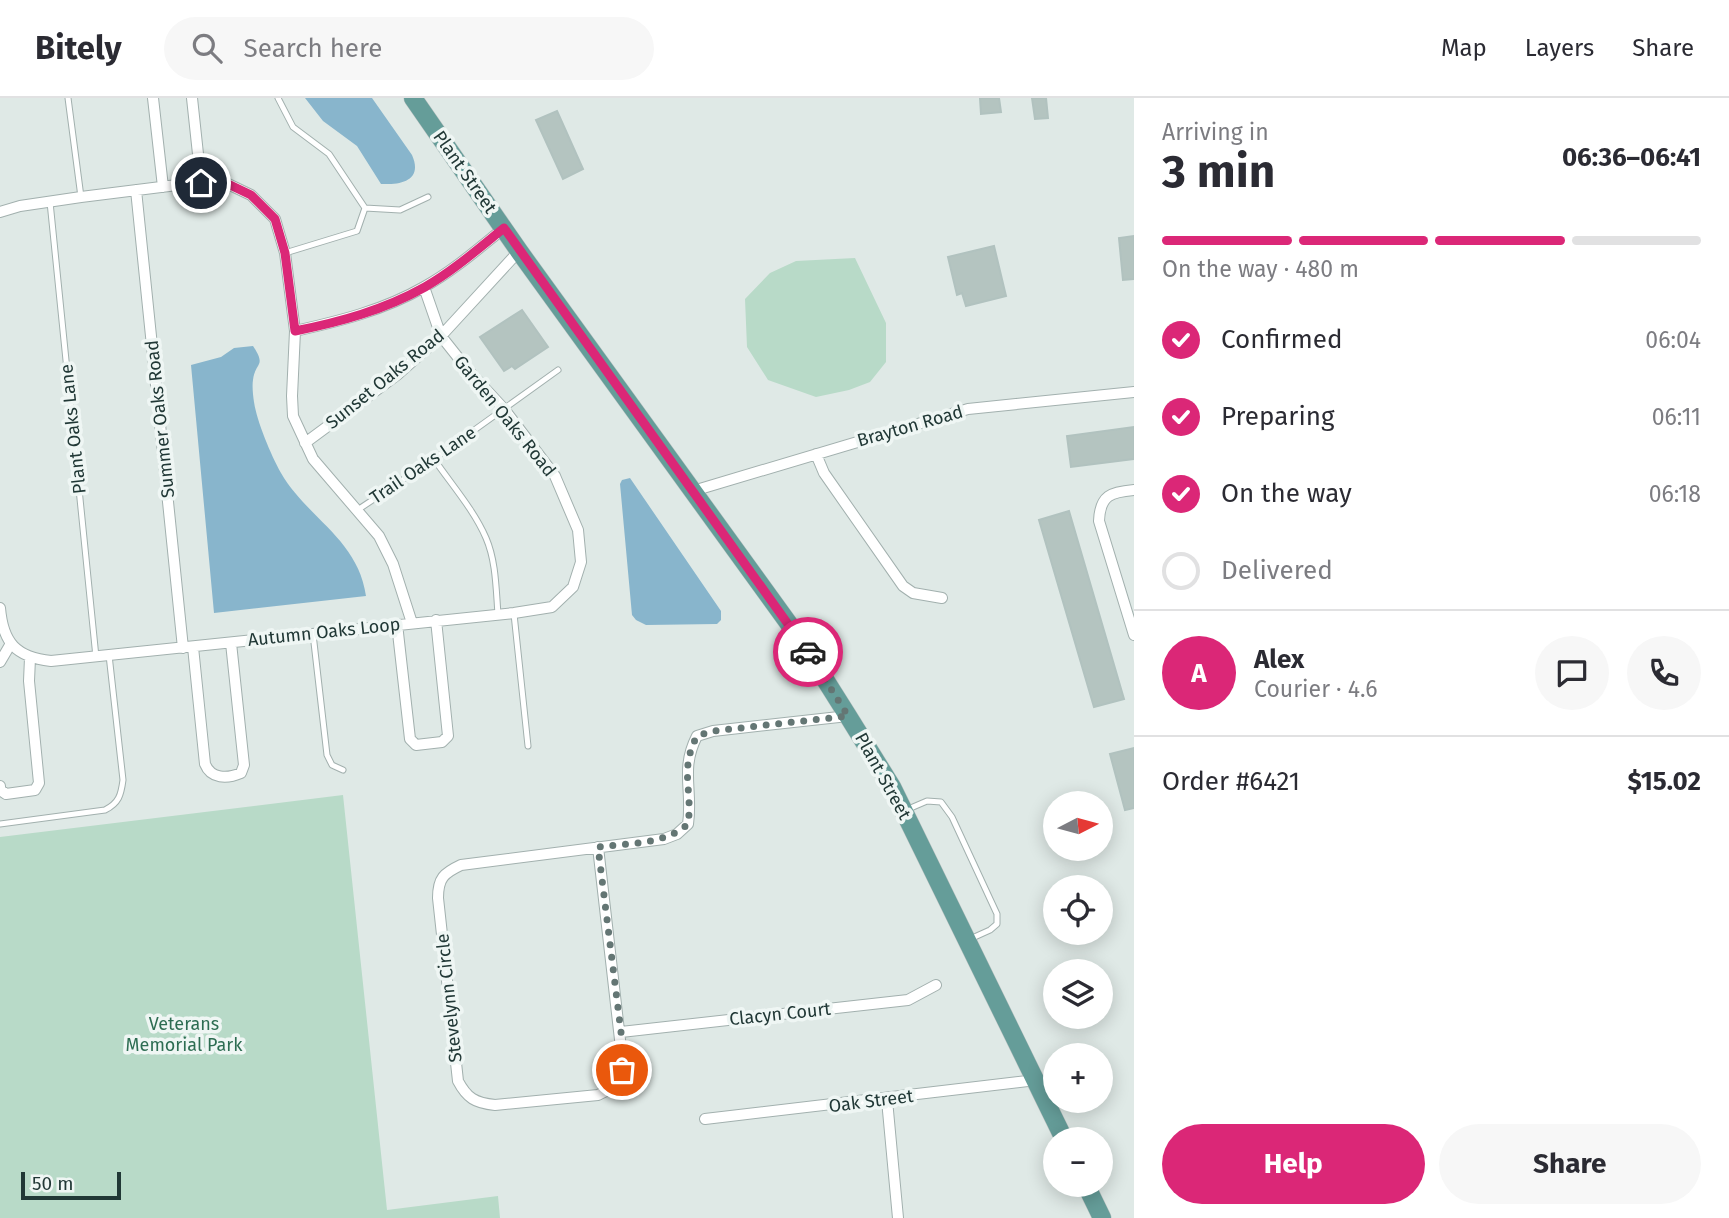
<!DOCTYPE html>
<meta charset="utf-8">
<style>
body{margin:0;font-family:"Fira Sans",sans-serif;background:#f7f7f7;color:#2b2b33;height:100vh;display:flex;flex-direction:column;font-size:26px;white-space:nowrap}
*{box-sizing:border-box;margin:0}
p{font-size:23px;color:#7c7c81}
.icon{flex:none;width:38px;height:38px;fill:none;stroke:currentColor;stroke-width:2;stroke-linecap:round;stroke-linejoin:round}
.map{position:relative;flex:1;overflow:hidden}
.details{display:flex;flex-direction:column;background:#fff;width:595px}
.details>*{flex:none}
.needle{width:46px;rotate:84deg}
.tools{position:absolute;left:1043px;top:693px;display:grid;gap:14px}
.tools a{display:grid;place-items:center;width:70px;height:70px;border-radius:50%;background:#fff;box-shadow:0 4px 18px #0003;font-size:35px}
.scale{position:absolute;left:21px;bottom:18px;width:100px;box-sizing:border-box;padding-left:7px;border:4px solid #213836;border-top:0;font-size:19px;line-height:24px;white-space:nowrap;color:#213836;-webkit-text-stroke:5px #eff6f4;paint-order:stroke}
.pin{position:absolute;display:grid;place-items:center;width:60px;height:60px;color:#fff;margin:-30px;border:4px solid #fff;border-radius:50%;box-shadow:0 2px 7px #0007}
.courier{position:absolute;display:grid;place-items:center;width:70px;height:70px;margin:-35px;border:5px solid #db2777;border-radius:50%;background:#fff;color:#222;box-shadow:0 2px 9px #0007}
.headline em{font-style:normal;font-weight:700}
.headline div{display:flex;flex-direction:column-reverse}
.headline{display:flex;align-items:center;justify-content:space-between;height:119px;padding:0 28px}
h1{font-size:46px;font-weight:700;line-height:52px}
.bar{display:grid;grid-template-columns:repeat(4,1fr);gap:10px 7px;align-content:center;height:84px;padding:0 28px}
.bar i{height:9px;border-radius:5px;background:#e1e1e2}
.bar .active{background:#db2777}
.bar p{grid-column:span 4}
.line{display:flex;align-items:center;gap:18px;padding:0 28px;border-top:2px solid #e1e1e2}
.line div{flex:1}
.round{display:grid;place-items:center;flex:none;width:74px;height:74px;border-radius:37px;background:#f7f7f7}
ol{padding:0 28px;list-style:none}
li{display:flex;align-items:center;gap:21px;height:77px}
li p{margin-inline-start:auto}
li .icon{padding:7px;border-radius:50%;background:#db2777;color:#fff;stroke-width:4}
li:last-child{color:#7c7c81}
li i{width:38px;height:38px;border:4px solid #e1e1e2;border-radius:50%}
.button{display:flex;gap:14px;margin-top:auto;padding:14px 28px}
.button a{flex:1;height:80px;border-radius:42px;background:#db2777;color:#fff;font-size:28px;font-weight:700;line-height:80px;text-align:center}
.button a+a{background:#f7f7f7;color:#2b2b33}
header{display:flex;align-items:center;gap:42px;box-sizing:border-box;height:98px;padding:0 35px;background:#fff;border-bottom:2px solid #e1e1e2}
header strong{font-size:33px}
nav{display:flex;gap:38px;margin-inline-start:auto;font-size:24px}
.search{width:490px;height:63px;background:#f7f7f7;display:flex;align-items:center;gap:18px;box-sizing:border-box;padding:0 24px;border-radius:38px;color:#7c7c81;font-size:26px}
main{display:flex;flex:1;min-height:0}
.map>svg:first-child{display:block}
</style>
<header>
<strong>Bitely</strong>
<div class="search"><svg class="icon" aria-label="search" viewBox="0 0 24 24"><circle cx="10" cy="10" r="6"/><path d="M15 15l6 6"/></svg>Search here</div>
<nav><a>Map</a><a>Layers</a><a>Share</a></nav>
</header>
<main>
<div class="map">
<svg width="1134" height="1120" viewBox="0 0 1134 1120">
<rect width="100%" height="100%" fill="#dfe9e6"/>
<path fill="#b8dac8" d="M855 160 886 225V264L870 284 849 292 816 299 768 282 747 249 745 201 770 175 796 163Z
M343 697 387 1112 498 1098 500 1120H0V739Z"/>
<path fill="#88b5cc" d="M305 0H372L412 57C423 82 402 87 381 86L357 48 323 23Z
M253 248C267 269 255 264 253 282 252 288 253 297 254 304 257 324 271 357 281 375 307 420 358 441 366 498L214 515 191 267 221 259 234 250Z
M630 380 721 513V522L717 526 646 527 636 522 632 517 620 386 622 382Z"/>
<path fill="#b4c4c0" stroke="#b1c2bf" stroke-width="2" d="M980 0H999L1001 14 981 16Z
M1032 0H1046L1048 20 1035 21Z
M557 13 583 71 563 81 536 22Z
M1134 138V181L1123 182 1119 140Z
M994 148 1006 198 966 208 962 195 957 197 948 159Z
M522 212 548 249 515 271 512 268 504 273 480 239Z
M1134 329V361L1071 369 1067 338Z
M1069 413 1124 601 1094 609 1039 422Z
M1134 650V710L1125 712 1110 656Z"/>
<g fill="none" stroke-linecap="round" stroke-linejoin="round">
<g stroke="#a2b0ae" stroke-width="7">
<path id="lane" d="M68 0 81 99
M278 0 293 29 329 56 365 110 357 133 285 155
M50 104 96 559
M365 110 400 112 428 99
M434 361C451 386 474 412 486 440 496 463 496 491 498 516
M356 413 434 361 558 272
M514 516 528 648
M313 536 327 657 332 667 343 672
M906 712 927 703 941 704 952 719 997 816V826L990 832 970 841
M0 726 105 712C119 705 121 697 123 682L109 557"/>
</g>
<g stroke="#a2b0ae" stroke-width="12">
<path id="street" d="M153 0 163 89
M192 0 201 84
M136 92 183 550
M0 114 20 108 81 99 201 84 228 86 251 97 275 121 285 155 295 233 292 298 293 318 313 361 379 438 393 466 412 525
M295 233C340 223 384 212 424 189 453 173 478 151 504 130
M305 345 397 277 441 238 519 153
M816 356 824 375 903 488 913 495 942 500
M1134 392C1111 394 1100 397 1099 423L1134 537
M693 393 968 311 1134 294
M0 510C3 545 16 559 51 563L514 515 552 509 573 489 581 464 578 432 555 378 504 311 468 272 441 238 424 189
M397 526 410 641 416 647 442 644 448 638 436 522
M193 549 205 666C211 681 227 681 241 675L244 667 231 545
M0 564 10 547
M0 688V692L6 696 35 692 39 685 29 583 30 560
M598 749 622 959V972L612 990 598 997 495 1007C475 1005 467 1000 458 983L438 800C438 780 444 775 461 767L664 741 677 736 688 726C693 693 680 671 697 638L713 633 848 618
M621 934 908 902 936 887
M887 1002 898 1120
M705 1021 1036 982"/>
</g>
<g stroke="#bcc3c3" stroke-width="19">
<path id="primary" d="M413 0 519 153 797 537 848 618 892 689 1064 1041
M1086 1087 1102 1120"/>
</g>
<use href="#lane" stroke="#fff" stroke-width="5"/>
<use href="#street" stroke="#fff" stroke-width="10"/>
<use href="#primary" stroke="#659d99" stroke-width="18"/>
</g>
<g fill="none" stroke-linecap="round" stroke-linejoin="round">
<path stroke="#647674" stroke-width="7" stroke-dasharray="0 12.6" d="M622 972 621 934 598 749C629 745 664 747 688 726 693 692 679 672 697 638L713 633 848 618 808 554"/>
<path stroke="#db2777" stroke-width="9" d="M201 85 228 86 251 97 275 121 285 155 295 233C340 224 384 212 425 189 453 173 478 151 504 130L808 554"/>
</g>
<g text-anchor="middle" stroke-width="7" stroke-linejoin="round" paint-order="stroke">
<g font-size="18" fill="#213836" stroke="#eff6f4">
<text transform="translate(465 74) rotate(55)" y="6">Plant Street</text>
<text transform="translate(385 281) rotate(-39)" y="6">Sunset Oaks Road</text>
<text transform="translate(505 318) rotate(51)" y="6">Garden Oaks Road</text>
<text transform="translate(160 321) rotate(-96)" y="6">Summer Oaks Road</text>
<text transform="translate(910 328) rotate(-16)" y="6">Brayton Road</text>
<text transform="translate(73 331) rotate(-96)" y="6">Plant Oaks Lane</text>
<text transform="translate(423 367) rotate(-34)" y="6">Trail Oaks Lane</text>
<text transform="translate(324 534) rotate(-6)" y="6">Autumn Oaks Loop</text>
<text transform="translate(883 678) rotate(61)" y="6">Plant Street</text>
<text transform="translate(449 900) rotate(-96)" y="6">Stevelynn Circle</text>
<text transform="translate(780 916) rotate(-6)" y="6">Clacyn Court</text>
<text transform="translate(871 1003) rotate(-7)" y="6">Oak Street</text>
</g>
<g font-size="18" fill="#2d6d52" stroke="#eff6f4">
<text x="184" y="932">Veterans<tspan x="184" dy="21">Memorial Park</tspan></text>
</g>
</g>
</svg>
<div class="tools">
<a><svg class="needle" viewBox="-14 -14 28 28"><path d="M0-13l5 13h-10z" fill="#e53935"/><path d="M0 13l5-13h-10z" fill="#7c7c81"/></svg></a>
<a><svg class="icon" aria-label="locate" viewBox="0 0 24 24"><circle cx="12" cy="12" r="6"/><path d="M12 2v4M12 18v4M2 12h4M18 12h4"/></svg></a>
<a><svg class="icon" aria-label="layers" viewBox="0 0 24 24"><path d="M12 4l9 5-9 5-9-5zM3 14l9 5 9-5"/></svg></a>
<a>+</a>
<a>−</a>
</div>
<div class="scale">50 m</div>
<div class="pin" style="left:622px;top:972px;background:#ea580c"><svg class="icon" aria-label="bag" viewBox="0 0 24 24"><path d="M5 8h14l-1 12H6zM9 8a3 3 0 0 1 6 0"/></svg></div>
<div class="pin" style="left:201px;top:85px;background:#1f2937"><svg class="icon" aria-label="home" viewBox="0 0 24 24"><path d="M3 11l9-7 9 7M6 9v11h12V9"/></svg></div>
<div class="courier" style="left:808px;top:554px"><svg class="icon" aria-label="car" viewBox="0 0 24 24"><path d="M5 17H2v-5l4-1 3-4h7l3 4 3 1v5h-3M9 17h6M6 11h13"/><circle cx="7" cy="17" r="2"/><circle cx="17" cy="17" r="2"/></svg></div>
</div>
<section class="details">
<div class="headline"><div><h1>3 min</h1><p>Arriving in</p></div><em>06:36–06:41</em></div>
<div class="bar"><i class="active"></i><i class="active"></i><i class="active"></i><i></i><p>On the way · 480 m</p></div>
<ol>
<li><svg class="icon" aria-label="check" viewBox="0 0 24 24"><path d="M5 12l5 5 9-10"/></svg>Confirmed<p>06:04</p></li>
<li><svg class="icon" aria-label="check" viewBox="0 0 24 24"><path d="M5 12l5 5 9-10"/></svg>Preparing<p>06:11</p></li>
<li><svg class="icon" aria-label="check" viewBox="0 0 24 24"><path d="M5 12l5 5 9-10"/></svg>On the way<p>06:18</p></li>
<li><i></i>Delivered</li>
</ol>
<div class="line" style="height:126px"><b class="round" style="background:#db2777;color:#fff">A</b><div><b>Alex</b><p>Courier · 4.6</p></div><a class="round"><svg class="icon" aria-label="chat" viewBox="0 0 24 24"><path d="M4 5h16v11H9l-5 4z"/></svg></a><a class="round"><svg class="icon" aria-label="phone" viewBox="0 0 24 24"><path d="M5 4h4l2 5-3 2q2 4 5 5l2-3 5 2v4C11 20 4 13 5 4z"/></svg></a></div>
<div class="line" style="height:91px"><div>Order #6421</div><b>$15.02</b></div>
<div class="button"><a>Help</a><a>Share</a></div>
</section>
</main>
